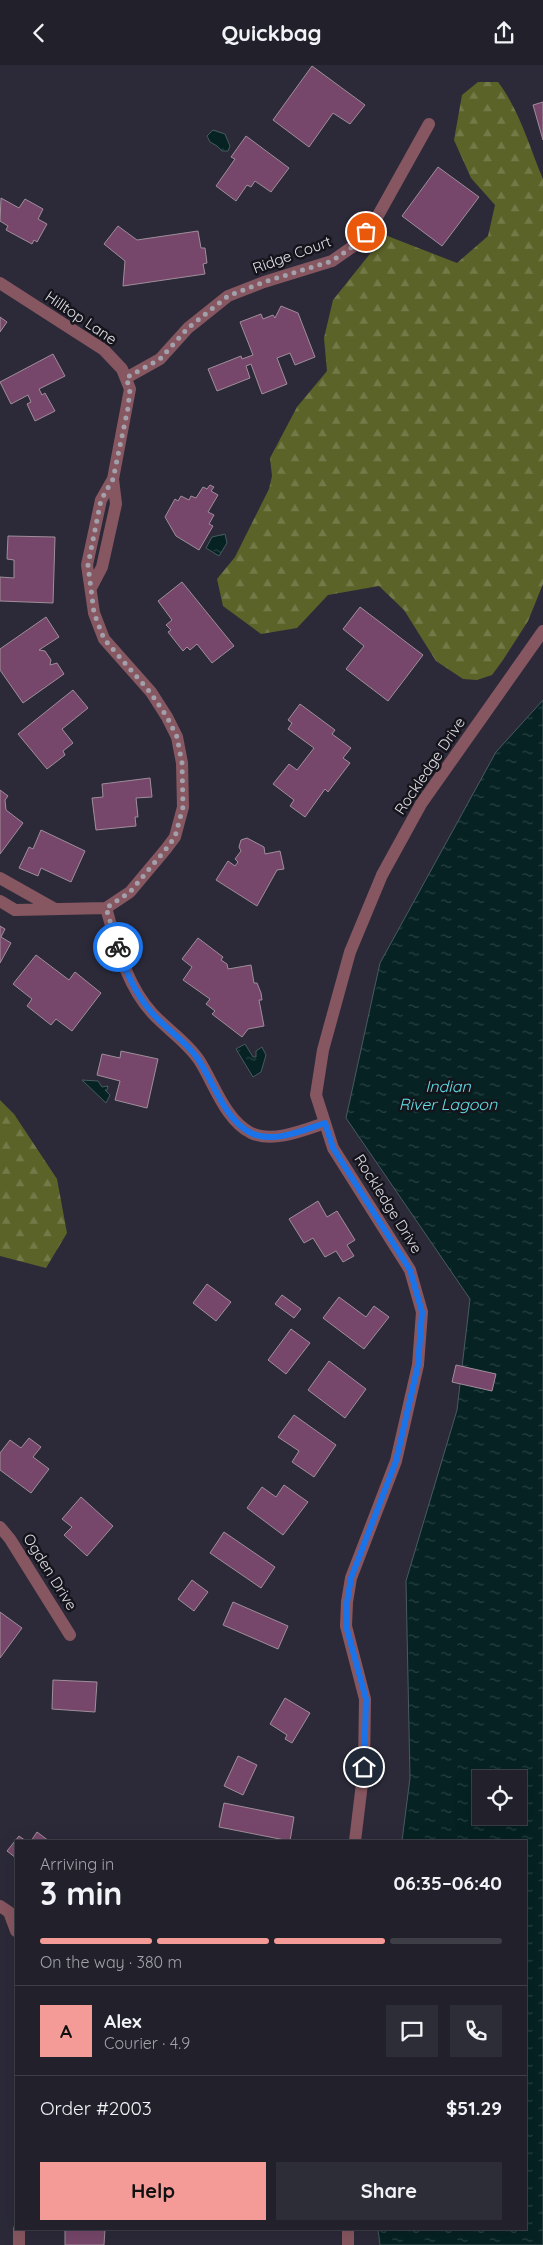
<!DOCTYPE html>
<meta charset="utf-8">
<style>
body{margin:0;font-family:Quicksand,sans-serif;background:#2d2d37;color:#f1f3f6;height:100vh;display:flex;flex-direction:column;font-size:19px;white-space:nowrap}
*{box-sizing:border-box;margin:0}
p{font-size:16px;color:#a2a3a9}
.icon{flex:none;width:28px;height:28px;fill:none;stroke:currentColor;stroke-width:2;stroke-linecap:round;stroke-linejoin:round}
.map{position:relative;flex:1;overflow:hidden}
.side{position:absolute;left:15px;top:1775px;width:512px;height:390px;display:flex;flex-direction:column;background:#21202b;border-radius:0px;box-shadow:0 5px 20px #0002,0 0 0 1px #3e3e47}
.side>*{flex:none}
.buttons{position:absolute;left:472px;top:1705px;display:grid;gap:10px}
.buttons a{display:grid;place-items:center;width:55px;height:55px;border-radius:0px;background:#21202b;box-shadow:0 5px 20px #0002,0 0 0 1px #3e3e47;font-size:25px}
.pin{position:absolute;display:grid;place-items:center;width:42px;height:42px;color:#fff;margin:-21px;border:2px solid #fff;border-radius:50%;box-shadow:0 1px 5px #0007}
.courier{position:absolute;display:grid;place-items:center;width:50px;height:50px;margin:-25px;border:4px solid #1a73e8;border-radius:50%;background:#fff;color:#222;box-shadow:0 1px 6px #0007}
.summary em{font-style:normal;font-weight:800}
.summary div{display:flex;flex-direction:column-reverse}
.summary{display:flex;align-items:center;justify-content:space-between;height:85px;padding:0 25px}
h1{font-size:32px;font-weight:800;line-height:38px}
.bar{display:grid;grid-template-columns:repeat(4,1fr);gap:8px 5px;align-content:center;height:60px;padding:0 25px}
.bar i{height:6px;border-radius:4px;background:#3e3e47}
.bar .active{background:#f59b97}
.bar p{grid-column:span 4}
.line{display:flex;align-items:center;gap:12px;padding:0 25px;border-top:1px solid #3e3e47}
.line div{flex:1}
.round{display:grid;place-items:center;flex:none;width:52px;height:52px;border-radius:0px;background:#2d2d37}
.action{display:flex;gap:10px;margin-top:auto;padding:10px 25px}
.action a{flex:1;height:58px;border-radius:0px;background:#f59b97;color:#111;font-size:20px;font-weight:800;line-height:58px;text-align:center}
.action a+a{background:#2d2d37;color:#f1f3f6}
header{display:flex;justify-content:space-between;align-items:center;height:65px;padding:0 25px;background:#21202b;font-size:22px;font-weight:800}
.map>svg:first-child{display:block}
</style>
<header><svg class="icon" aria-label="back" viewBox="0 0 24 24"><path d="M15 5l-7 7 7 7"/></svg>Quickbag<svg class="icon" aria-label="share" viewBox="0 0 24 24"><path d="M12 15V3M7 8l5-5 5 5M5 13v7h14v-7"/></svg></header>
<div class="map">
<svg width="543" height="2180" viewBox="0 0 543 2180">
<defs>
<pattern id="forest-firs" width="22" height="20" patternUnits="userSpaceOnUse" patternTransform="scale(1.25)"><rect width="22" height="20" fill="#5c6328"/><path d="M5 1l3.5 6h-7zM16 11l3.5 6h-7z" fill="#737947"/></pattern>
<pattern id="water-ripples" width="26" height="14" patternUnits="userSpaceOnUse" patternTransform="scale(1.25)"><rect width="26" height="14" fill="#062223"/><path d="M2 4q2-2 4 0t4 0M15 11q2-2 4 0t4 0" fill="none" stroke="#2a4243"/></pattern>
</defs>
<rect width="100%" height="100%" fill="#2c2a39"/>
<path fill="url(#forest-firs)" d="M478 17H498C520 46 529 81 543 114V519L528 556 503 595 492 610 477 615 463 614 436 596 404 545 379 521 328 530 297 563 261 569 223 541 217 514 235 492 269 424 272 411 270 393 297 342 327 306 324 273 333 235 385 170 457 198 488 171 495 140 471 113 454 75 462 30Z
M0 1035 14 1049 57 1114 67 1168 46 1203 0 1191Z"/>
<path fill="url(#water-ripples)" stroke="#475b5e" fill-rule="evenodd" d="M213 65 225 69 230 81 228 86H222L217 81 210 77 207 71Z
M225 469 227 478 219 491 206 483 212 472Z
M543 635V2180H380L378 2164H526V1776H402L410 1713 406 1516 457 1345 470 1234 346 1053 380 898 496 687ZM481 1714H519V1751H481Z
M245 979 253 992H256V986L262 982 266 990 261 1007 253 1012 236 984Z
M82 1015 98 1016 102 1022 108 1021 107 1025H105L110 1030 106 1038Z"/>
<path fill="#77476b" stroke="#9f8e9a" d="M312 1 365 40 350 59 333 48 309 82 273 55Z
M543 37V75L533 40Z
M246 71 289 103 271 127 255 116 251 122 247 120 236 136 216 121 235 94 231 92Z
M438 102 479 132 442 181 402 151Z
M1 133 19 143 25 134 43 144 38 154 47 159 37 177 34 175 32 179 6 165 8 161 0 156Z
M118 161 137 175 198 166 201 183H205L207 198 203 199 205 209 123 221 125 196 104 179Z
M281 241 298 248 315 292 295 300 290 288 277 293 287 319 262 329 251 299 246 301 250 313 217 326 208 304 241 291 242 294 253 290 240 257 261 249 263 254 273 250 275 253Z
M0 252 7 257 0 267Z
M53 289 65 311 39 324 42 330 45 328 55 346 35 356 27 339 31 337 28 330 11 339 0 317Z
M210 420 214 422 211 426 218 430 208 447 214 450 209 459 213 461 199 485 176 471 165 452 175 434 178 436 181 431 189 435 191 431 196 433 203 422 207 424Z
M8 471 55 472 53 538 0 536V512L14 513V495L7 494Z
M182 517 234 581 212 598 197 579 190 585 187 582 183 586 168 567 171 565 166 560 172 555 158 536Z
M360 542 423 590 388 636 346 604 364 581 343 564Z
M46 552 59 572 39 585 45 586 51 595 50 600 57 598 64 609 23 638 0 605V584Z
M73 625 88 643 62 664 73 678 63 686 65 690 47 704 18 669Z
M300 639 335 665 332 669 351 683 343 693 350 698 328 727 325 724 305 752 290 741 294 735 273 719 289 699 297 705 314 683 288 664 292 658 288 655Z
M150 713 152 732 136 733 138 752H135L136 761 96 765 92 733 103 732 102 719Z
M0 725 8 731 5 735 6 745 23 758 0 789Z
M41 765 85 786 71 817 41 803 38 811 19 803 29 782 33 784Z
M247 773 264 782 265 789 280 786 284 804 277 805 257 841 216 815 228 796 235 801 238 797 235 794 241 786 239 782 241 775Z
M0 861 5 864 1 872 11 878 0 898Z
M198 873 223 892 221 895 227 899 228 904 251 900 254 918H257L261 928 262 935H259L264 961 248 964 242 972 212 949 215 946 206 939 210 934 183 915 192 902 182 894Z
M36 890 69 915 75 907 101 928 72 966 56 954 51 960 27 941 32 934 13 919Z
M121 986 158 994 147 1043 115 1035 120 1016 97 1010 102 989 120 993Z
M318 1136 327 1152 337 1146 355 1175 347 1180 354 1191 343 1197 336 1186 325 1192 313 1173 304 1178 289 1154Z
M207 1219 231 1237 216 1256 193 1238Z
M282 1230 301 1244 294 1253 275 1239Z
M339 1232 366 1252 374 1241 389 1252 364 1284 323 1253Z
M291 1264 310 1278 286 1309 268 1295Z
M329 1296 366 1324 345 1353 308 1325Z
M456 1300 496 1309 492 1326 452 1317Z
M294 1350 336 1380 314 1412 292 1397 299 1386 278 1372Z
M29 1373 41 1382 33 1392 49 1404 31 1428 0 1405V1388L10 1375 21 1383Z
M284 1420 308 1437 283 1470 247 1443 262 1422 276 1432Z
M81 1432 113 1461 87 1491 64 1470 72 1462 62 1454Z
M224 1467 275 1502 261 1523 210 1488Z
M192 1515 208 1527 194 1546 178 1534Z
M233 1537 288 1561 278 1584 223 1560Z
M0 1547 22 1563 0 1593Z
M53 1615 97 1617 95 1647 52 1644Z
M285 1633 310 1648 292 1678 285 1674 287 1670 270 1659Z
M238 1691 257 1700 243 1730 224 1721Z
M224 1738 294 1752 290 1776 219 1762Z
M37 1767 49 1776H31Z
M19 1771 26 1776H16V1793L7 1786Z
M65 2164H105L104 2180H65Z"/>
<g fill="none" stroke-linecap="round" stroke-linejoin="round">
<path stroke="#875761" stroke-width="12" d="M0 218 104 285 122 304 130 324 113 414 116 439 102 502 91 523
M126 313 160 294 188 263 228 231 264 217 332 196 355 180 376 154 429 59
M0 813 55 844
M0 836 15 845 106 843
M106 843 130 827 166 784 175 772 183 742 182 698 177 672 167 652 151 627 104 574 94 548 87 500 101 435 113 414
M106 843C117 880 126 920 153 949 168 965 187 977 199 995 214 1018 225 1055 251 1068 274 1078 304 1065 325 1058
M0 1462 10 1474 70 1570
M355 1776 364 1702 365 1634 346 1561 347 1537 351 1513 396 1396 418 1300 422 1247 410 1205 333 1083 316 1030 323 985 350 887 382 810 421 739 543 566
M0 1841 9 1847 16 1866
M19 2180V2164
M348 2180V2164"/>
</g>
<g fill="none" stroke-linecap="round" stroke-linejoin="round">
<path stroke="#a1a0ab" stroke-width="5" stroke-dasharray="0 9" d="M118 882 106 843 130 827 166 784 175 772 183 742 182 698 177 672 167 652 150 627 104 574 94 548 88 500 101 435 113 414 128 343 130 324 126 313 160 294 188 263 228 231 264 217 332 196 355 180 366 167"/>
<path stroke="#1a73e8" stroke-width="6" d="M118 882C125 906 136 930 153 949 167 965 186 976 198 994 214 1018 224 1054 251 1068 273 1079 304 1065 325 1058L333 1083 410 1205 422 1247 418 1300 396 1396 351 1513 347 1537 346 1561 366 1634 364 1702"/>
</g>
<g text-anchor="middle" stroke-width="5" stroke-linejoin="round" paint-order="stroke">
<g font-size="15" fill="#e0dfe9" stroke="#15141b">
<text transform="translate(292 190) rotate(-20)" y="5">Ridge Court</text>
<text transform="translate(81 253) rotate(34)" y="5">Hilltop Lane</text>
<text transform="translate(430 701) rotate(-56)" y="5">Rockledge Drive</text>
<text transform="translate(388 1139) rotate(58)" y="5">Rockledge Drive</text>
<text transform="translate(50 1507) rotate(58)" y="5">Ogden Drive</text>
</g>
<g font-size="16" font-style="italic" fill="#62e1e9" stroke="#15141b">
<text x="448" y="1027">Indian<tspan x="448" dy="18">River Lagoon</tspan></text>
</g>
</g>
</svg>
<div class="buttons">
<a><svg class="icon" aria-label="locate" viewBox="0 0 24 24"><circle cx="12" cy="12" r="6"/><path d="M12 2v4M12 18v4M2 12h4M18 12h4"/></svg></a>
</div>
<div class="pin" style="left:366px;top:167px;background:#ea580c"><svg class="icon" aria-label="bag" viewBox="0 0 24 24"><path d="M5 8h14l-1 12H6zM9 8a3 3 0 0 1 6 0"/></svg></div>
<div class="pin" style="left:364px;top:1702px;background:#1f2937"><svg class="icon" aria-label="home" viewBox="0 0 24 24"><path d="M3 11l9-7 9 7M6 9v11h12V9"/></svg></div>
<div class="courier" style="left:118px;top:882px"><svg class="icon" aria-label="bike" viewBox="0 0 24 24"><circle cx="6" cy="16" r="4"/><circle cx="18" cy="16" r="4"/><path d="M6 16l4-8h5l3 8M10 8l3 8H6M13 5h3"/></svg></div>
<section class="side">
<div class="summary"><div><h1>3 min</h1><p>Arriving in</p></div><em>06:35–06:40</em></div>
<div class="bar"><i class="active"></i><i class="active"></i><i class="active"></i><i></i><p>On the way · 380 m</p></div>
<div class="line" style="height:90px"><b class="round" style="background:#f59b97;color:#111">A</b><div><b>Alex</b><p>Courier · 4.9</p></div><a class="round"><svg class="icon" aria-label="chat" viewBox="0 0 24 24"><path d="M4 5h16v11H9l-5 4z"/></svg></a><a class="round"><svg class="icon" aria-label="phone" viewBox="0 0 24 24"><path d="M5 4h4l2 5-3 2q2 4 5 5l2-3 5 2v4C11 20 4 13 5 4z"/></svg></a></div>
<div class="line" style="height:65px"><div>Order #2003</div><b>$51.29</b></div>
<div class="action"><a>Help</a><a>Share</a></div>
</section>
</div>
